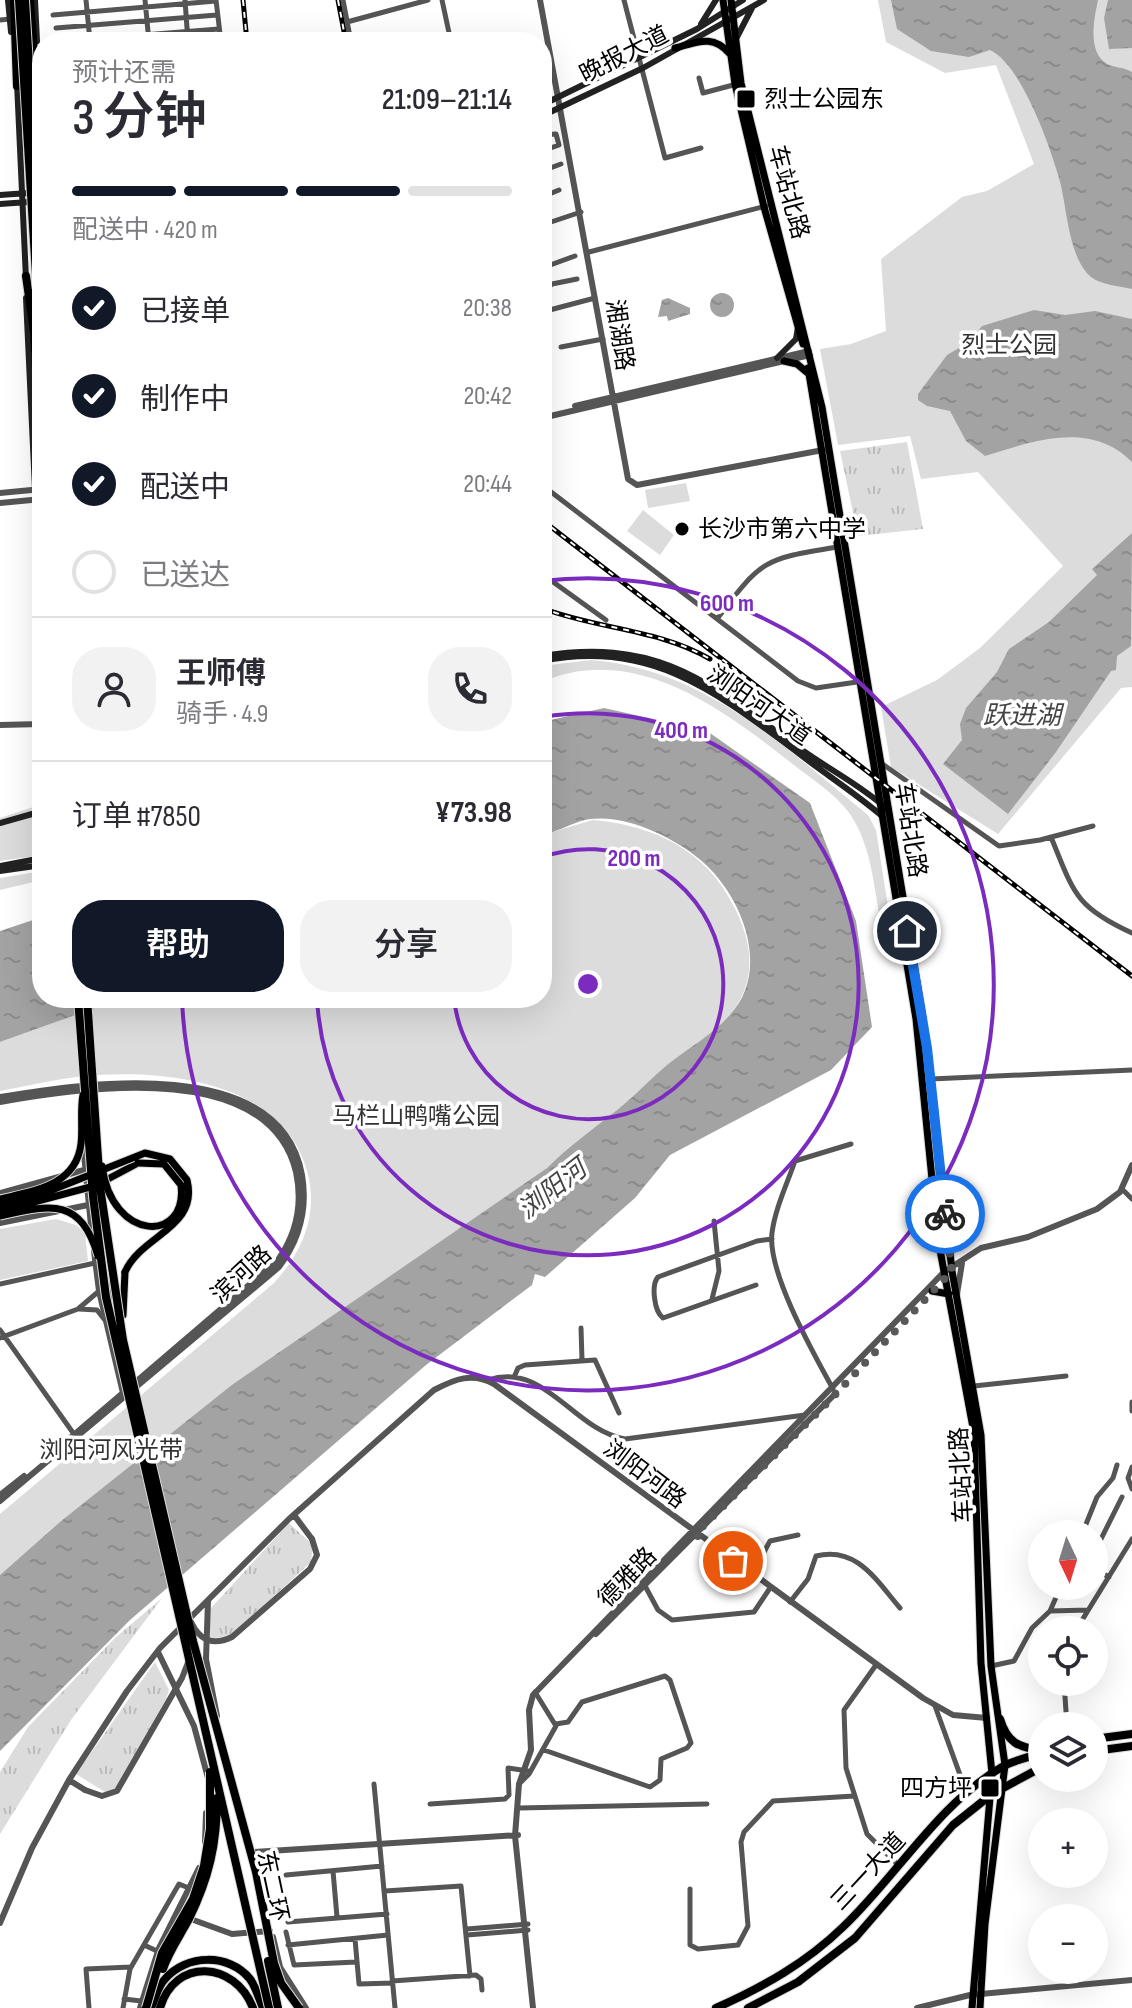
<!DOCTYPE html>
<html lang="zh">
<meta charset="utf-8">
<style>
body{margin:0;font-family:"Sofia Sans Condensed","Noto Sans SC",sans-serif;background:#f2f2f3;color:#2b2b33;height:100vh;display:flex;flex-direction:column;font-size:30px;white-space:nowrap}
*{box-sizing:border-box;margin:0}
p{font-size:26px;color:#7c7c81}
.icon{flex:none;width:44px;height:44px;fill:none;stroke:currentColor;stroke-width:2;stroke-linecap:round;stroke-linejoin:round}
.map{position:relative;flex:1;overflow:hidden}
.details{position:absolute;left:32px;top:32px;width:520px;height:976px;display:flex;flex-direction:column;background:#fff;border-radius:32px;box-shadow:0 8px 32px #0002}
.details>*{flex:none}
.needle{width:52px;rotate:176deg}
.tools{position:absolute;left:1028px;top:1520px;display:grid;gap:16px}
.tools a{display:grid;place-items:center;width:80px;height:80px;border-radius:50%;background:#fff;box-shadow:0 8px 32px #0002;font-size:40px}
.pin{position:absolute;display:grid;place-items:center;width:68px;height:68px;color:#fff;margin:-34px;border:4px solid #fff;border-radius:50%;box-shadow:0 2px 8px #0007}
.courier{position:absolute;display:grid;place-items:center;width:80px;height:80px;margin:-40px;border:6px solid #1a73e8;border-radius:50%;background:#fff;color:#222;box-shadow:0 2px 10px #0007}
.headline em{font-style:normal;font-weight:600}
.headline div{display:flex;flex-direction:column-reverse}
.headline{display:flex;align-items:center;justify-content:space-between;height:136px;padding:0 40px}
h1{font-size:52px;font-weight:600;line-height:60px}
.bar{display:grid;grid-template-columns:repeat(4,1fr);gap:12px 8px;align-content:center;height:96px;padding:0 40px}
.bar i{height:10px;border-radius:6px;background:#e1e1e2}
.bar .selected{background:#111827}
.bar p{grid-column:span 4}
.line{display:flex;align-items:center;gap:20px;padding:0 40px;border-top:2px solid #e1e1e2}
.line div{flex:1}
.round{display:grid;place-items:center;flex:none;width:84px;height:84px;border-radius:32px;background:#f2f2f3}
ol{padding:0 40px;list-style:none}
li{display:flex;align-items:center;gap:24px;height:88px}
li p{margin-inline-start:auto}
li .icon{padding:8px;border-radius:50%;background:#111827;color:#fff;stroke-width:4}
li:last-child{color:#7c7c81}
li i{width:44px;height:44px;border:4px solid #e1e1e2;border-radius:50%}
.button{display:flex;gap:16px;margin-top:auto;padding:16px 40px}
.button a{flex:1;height:92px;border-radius:32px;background:#111827;color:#fff;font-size:32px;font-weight:600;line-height:92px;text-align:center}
.button a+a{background:#f2f2f3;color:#2b2b33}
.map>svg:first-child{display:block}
</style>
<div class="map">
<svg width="1132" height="2008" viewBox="0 0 1132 2008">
<defs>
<pattern id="grass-tufts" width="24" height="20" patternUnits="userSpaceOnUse" patternTransform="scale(2)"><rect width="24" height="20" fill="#dcdcdc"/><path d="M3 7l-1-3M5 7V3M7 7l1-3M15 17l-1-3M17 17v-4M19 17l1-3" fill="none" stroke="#bbb"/></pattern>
<pattern id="water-ripples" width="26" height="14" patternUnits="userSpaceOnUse" patternTransform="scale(2)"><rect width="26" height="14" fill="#a3a3a3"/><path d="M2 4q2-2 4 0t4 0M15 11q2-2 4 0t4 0" fill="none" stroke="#8b8b8b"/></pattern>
</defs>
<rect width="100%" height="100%" fill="#fff"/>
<path fill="url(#grass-tufts)" d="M907 442 923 529 858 536 840 451Z
M289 1523 313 1545 311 1562 232 1635 210 1639V1609Z
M162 1598 71 1720 0 1834V1772L28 1727 115 1638Z
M155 1662 169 1690 166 1699 117 1789 105 1792 76 1774Z"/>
<path fill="#dcdcdc" d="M878 0H1132V687L1121 688 998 834 891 767 881 707 937 680 980 648 1063 566 978 472 921 479 910 436 838 445 820 349 851 344 886 331 881 259 962 197 987 191 1034 164 996 65 945 73 886 42Z
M686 483 690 501 648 508 645 490Z
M643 510 674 535 660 555 627 531Z
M591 660C705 669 783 746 868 815L876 830 889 913H879C873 879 870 844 850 814 835 793 810 778 790 762 721 708 634 642 542 682V666Z
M42 804V855L0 861V818Z
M593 820C644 824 694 844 723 888 759 943 762 993 708 1038 697 1046 683 1052 672 1061 653 1077 636 1095 617 1110 593 1129 569 1146 547 1168L233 1384 61 1521 0 1575V1514L274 1283C303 1251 319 1214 307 1171 284 1085 174 1070 97 1075 65 1077 32 1085 0 1091V1042L123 998H542V835Z
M42 871V880L0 890V878Z
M56 1219 76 1225 85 1233 88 1261 0 1280V1229Z"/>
<path fill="url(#water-ripples)" d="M891 0H1098C1094 19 1087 52 1107 64 1115 68 1124 67 1132 72V289C1120 286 1101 285 1091 277 1068 258 1067 205 1059 178 1050 146 1021 64 990 50L969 57 931 51 897 29Z
M1108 0H1132V48L1109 49 1104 18Z
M710 305a12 12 0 1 1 24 0a12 12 0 1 1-24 0Z
M668 298 690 308V314L668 321 667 316 658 317 662 300Z
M1034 310 1065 315 1095 311 1132 319V462C1090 420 1033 441 985 456L966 441 950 411 927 406 918 400V394L947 355 969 342 982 326Z
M1132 533 1131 646 1117 656 1116 670 1111 671 1056 752 1008 814 943 764 962 740 960 724 966 708 997 672 1009 649 1049 622 1097 575 1092 569Z
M604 708 707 731 810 803 856 921 872 1027 831 1070 670 1155 635 1198 545 1277 535 1274 532 1285 426 1365 130 1620 0 1751V1575L61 1521 233 1384 547 1168C569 1146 593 1129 617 1110 635 1096 650 1079 667 1065 688 1048 711 1036 729 1016 771 972 744 900 705 864 677 838 620 810 581 821 568 825 556 832 542 835V722Z
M42 917V998H123L0 1042V931Z"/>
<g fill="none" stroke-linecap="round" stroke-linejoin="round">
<g stroke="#dbdbdb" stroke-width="9">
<path id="primary" d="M723 0 735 84 764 207 803 344
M731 0 741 83 822 407 923 1018 952 1271 981 1435 991 1666 1005 1765 985 1924 980 2008
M675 48C698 42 713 34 730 54
M784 361 797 364 809 374
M808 368 916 1019 938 1239 974 1433 981 1663 992 1774 972 2008
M108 1179 138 1163
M932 1291 949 1294
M123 1315 125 1272"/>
</g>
<g stroke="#dbdbdb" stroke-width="10">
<path id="trunk" d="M14 0 17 86
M30 0 38 102
M26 276 34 332 42 480
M1000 1719C1007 1742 1018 1748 1042 1750
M1094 1739 1132 1734
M1094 1751 1132 1746
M151 2008C155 1999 158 1986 165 1979 186 1954 229 1953 250 1979 256 1987 259 1999 263 2008
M160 2008C175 1957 235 1961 253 2008
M716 2008C763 1987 806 1963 843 1927 896 1877 938 1804 1002 1767 1014 1760 1029 1757 1042 1753
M748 2008 798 1982 855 1938 953 1825 992 1794 1042 1767"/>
</g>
<path stroke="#555" stroke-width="5" d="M86 0 90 41
M145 0 149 42
M185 0 188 42
M216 0 221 42
M343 0 351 42
M442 0 451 42
M624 0 665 158 701 148
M53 15 216 1
M0 20 10 19
M347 22 428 0
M56 28 217 15
M55 42 219 29
M699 78 703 93 737 84
M542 135 556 134 559 145 542 151
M542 171 561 164
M542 197 559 190
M542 225 581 212
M589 252 766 206
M542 268 575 256
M542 294 552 284 577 279
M542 312 595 298
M561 347 603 339
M542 485 798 681 816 688 857 682
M542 574 606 620
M717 619C762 559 764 559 837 547
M881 763 999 846 1040 840 1093 826
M1051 837C1074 893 1075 907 1132 933
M931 1079 1132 1070
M1124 1191 1132 1199
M0 1284 95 1263
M756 1285 663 1318C654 1311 651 1285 658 1277L757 1241 772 1239
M712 1299 719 1271 714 1221
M79 1309 97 1310 104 1319
M581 1328 582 1360
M0 1330 76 1437
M0 1338 78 1309 99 1291
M515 1375 518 1368 525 1365 595 1360 619 1413
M488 1380C545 1361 573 1430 625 1439L805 1415
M974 1386 1066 1376
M833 1389C814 1354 767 1272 772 1233 775 1209 787 1184 795 1161L851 1144
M1132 1402V1411
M1132 1467 1128 1478 1132 1489
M1082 1534 1097 1497 1113 1478 1117 1465
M1094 1553 1122 1497
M1094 1569 1109 1577
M752 1574 770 1541 798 1535
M644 1584 658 1610 672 1620 754 1612 770 1588
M790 1602 808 1579 816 1556C857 1546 876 1580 900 1608
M1050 1611 1088 1610
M1076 1630 1132 1539
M876 1665 844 1710 846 1768 867 1834 899 1866
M991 1666 1014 1661 1032 1628 1050 1611 1061 1586
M1064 1682 1067 1726
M935 1706 967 1794
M544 1750 650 1787 660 1780 661 1759 687 1748 691 1743 670 1680 665 1676 582 1702 568 1722 556 1724
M374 1784 395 2008
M519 1784 529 1774 556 1726 535 1692
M430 1804 505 1799 509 1795 508 1768 528 1771
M519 1808 707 1804
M333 1871 337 1917
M286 1875 382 1866
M690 1889V1945L698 1949 738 1945 748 1926 741 1842 744 1832 773 1801 854 1796
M385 1891 461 1886 470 1976
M288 1922 387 1914
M467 1929 528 1924
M286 1932 294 1965 356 1962
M467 1935 528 1930
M355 1939 359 1984 393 1983
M144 1945 157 1951
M288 1945 388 1935
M392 1981 476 1975 481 1979 482 1990
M124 1999 141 2001
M89 2008 86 1969 131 1967
M123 2008 130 1969 179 1884 191 1889"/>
<path stroke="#555" stroke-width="6" d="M540 0 628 479 637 485 823 450
M575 406 809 351
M542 418 810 355
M0 493 42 489
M0 503 42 499
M0 725 42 724
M0 1097C84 1083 280 1053 302 1175 308 1210 300 1239 279 1267L0 1501
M0 1102C82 1087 269 1059 296 1172 303 1205 297 1233 278 1260L69 1439
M83 1144 92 1236
M0 1193 84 1170
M0 1223 88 1205
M94 1251 99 1291 123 1393
M108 1283 112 1307
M957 1294 962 1263
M0 1495 24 1476
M294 1515 312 1539
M208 1601 206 1659 217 1716
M596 1634 836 1393
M158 1652 194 1726 208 1778
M69 1780 85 1790
M205 1842 206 1813
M254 1852 518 1835
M188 1918 232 1934 270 1931
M0 1923 32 1848 69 1780 127 1691 160 1648 289 1519 434 1390C455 1379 472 1372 494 1384L923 1698 953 1715 987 1718
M273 1937 280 1967 306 2008
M140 2008 159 1948 199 1868
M533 2008 515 1836 519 1784 531 1750 529 1710 533 1695 944 1272 981 1248 1028 1237 1097 1209 1120 1192 1132 1165
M917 2008 970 1995 1132 1980"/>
<path stroke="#222" stroke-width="6" d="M8 0 11 32
M35 0 37 41
M701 24 716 0
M737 37 752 8
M17 83 26 279
M38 100 42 156
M542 105 697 29 743 0
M542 116 643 68 764 0
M0 195 42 192
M0 204 42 201
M26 298 35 489 42 550
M777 358 796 339 798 327
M542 656C662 637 711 685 802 750 830 770 862 786 887 809
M542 661C647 639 714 690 793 749 822 772 854 792 882 816
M0 823 32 814 42 815
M0 866 42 858
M0 871 42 865"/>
<use href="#primary" stroke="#000" stroke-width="7"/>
<use href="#trunk" stroke="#000" stroke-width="8"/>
<g stroke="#000" stroke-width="5">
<path id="rail" d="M243 0 247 42
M338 0 346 42
M542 520 1132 976
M542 608C596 629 659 629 710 659"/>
</g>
<use href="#rail" stroke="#fff" stroke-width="2" stroke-dasharray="6" stroke-linecap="butt"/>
<g stroke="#dbdbdb" stroke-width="9" stroke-linecap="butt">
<path id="primary-bridge" d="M102 1166C112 1243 188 1243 181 1185L164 1164 138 1163
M0 1199C33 1191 76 1186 81 1144 83 1128 80 1111 83 1095
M0 1204 52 1190 145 1153 170 1159 187 1180C199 1228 141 1235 125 1272
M0 1211 94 1186
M0 1216C50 1205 80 1196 98 1256"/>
</g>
<g stroke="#dbdbdb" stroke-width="10" stroke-linecap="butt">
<path id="trunk-bridge" d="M19 0 42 371
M25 0 42 276
M78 998 93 1196 106 1297 269 2008
M87 998 100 1187 123 1340 193 1641 256 1872 274 1963 281 1983 299 2008
M268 1961 278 2008
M163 1969C169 1951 180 1936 189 1919 209 1878 217 1844 217 1798
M146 2008 162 1953 193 1899 204 1866 210 1829V1772"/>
</g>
<path stroke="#555" stroke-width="6" d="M191 1622C200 1641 213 1646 232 1637L310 1569 317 1555 312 1539
M85 1790 102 1796 117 1791 182 1678 189 1660"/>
<use href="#primary-bridge" stroke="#000" stroke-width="7"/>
<use href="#trunk-bridge" stroke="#000" stroke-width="8"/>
</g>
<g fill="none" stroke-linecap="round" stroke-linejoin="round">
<path stroke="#595959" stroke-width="8" stroke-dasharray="0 14.4" d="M733 1561 695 1534 827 1403 952 1271 945 1214"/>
<path stroke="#1a73e8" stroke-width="10" d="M907 931 927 1048 945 1214"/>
</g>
<g fill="none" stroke="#7b2cbf" stroke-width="4">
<path d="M543 857A135 135 0 1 1 454 998"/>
<path d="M543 717A271 271 0 1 1 317 998"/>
<path d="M542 581A406 406 0 1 1 182 998"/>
</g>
<g fill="#000" stroke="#fff" stroke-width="3">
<rect x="736" y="89" width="20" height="20" rx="4"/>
<circle cx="682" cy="529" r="8"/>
<rect x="980" y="1778" width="20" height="20" rx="4"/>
</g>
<g text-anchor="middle" stroke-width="7" stroke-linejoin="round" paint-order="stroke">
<g font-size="24" fill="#000" stroke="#fff">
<text transform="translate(624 54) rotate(-27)" y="8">晚报大道</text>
<text transform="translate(789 192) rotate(75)" y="8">车站北路</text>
<text transform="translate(620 335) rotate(81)" y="8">湘湖路</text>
<text transform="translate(759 705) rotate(35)" y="8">浏阳河大道</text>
<text transform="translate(911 830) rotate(81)" y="8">车站北路</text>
<text transform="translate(241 1274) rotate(-43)" y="8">滨河路</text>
<text transform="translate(645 1474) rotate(37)" y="8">浏阳河路</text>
<text transform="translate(961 1475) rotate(-93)" y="8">车站北路</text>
<text transform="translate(627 1577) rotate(-46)" y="8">德雅路</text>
<text transform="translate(868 1871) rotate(-47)" y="8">三一大道</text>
<text transform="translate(273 1886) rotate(78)" y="8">东二环</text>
</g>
<g font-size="24" fill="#000" stroke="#fff" text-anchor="start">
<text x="764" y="107">烈士公园东</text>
<text x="698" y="537">长沙市第六中学</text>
<text x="972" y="1796" text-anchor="end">四方坪</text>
</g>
<g font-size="24" fill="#333" stroke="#fff">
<text x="1009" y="353">烈士公园</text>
<text x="416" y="1124">马栏山鸭嘴公园</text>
<text x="111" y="1458">浏阳河风光带</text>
</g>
<g font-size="26" font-style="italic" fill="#444" stroke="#fff">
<text x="1022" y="724">跃进湖</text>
<text transform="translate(552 1189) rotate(-38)" y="9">浏阳河</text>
</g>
</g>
<circle cx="588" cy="984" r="12" fill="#7b2cbf" stroke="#fff" stroke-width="4"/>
<g font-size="24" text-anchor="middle" font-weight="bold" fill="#7b2cbf" stroke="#fff" stroke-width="7" stroke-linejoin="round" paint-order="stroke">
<text x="727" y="611">600 m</text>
<text x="681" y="738">400 m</text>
<text x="634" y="866">200 m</text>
</g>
</svg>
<div class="tools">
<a><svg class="needle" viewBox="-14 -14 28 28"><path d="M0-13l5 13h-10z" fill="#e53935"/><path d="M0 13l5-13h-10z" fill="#7c7c81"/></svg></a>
<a><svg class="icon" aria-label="locate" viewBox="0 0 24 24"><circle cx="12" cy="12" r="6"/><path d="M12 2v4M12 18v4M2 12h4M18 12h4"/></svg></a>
<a><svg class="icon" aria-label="layers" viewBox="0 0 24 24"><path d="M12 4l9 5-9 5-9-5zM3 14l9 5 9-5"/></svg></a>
<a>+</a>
<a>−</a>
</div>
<div class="pin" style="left:733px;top:1561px;background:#ea580c"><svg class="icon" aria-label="bag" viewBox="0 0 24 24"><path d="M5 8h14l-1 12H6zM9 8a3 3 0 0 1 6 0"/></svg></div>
<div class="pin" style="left:907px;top:931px;background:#1f2937"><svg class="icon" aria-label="home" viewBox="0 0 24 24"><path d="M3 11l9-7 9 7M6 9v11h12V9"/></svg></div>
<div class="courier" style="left:945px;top:1214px"><svg class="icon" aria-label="bike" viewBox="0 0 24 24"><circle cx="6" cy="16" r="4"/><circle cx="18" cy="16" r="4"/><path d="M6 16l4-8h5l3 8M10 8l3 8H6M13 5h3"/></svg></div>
<section class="details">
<div class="headline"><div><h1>3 分钟</h1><p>预计还需</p></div><em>21:09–21:14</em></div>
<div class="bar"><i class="selected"></i><i class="selected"></i><i class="selected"></i><i></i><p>配送中 · 420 m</p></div>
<ol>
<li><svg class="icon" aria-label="check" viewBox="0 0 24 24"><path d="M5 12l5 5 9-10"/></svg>已接单<p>20:38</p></li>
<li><svg class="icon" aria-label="check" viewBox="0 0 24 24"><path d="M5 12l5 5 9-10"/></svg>制作中<p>20:42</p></li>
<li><svg class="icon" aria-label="check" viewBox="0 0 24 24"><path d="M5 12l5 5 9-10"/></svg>配送中<p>20:44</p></li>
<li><i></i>已送达</li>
</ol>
<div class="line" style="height:144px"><a class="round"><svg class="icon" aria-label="person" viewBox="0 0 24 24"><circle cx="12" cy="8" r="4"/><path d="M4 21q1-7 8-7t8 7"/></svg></a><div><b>王师傅</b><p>骑手 · 4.9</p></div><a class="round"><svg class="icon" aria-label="phone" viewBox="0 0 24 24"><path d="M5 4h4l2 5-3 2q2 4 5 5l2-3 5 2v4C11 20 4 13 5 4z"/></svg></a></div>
<div class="line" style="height:104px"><div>订单 #7850</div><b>¥73.98</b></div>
<div class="button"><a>帮助</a><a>分享</a></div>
</section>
</div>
